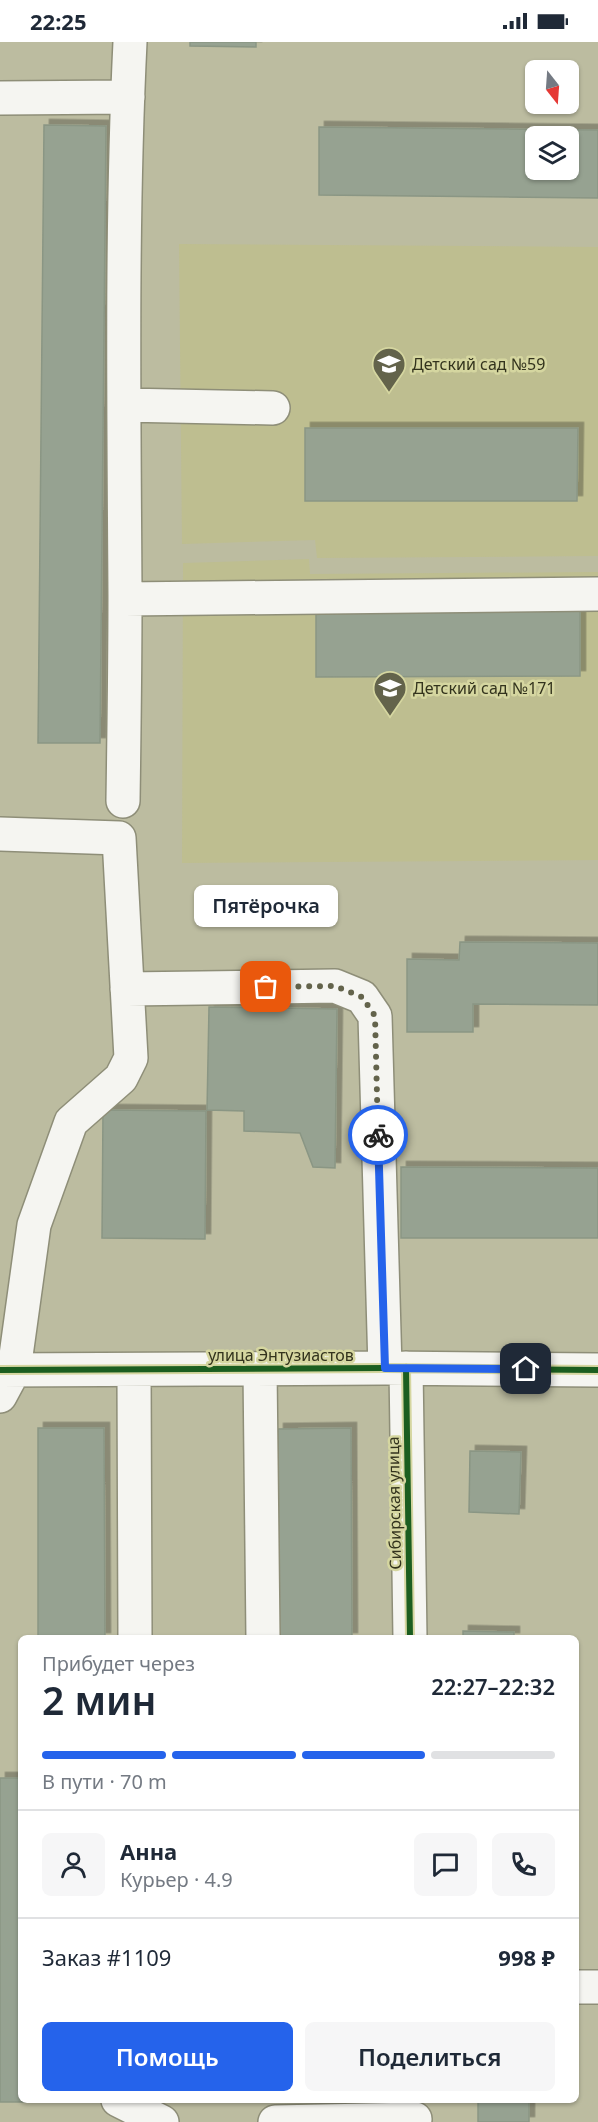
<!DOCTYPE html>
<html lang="ru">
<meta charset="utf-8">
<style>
body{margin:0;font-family:"Noto Sans",sans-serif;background:#f6f6f7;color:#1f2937;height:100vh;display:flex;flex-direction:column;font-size:22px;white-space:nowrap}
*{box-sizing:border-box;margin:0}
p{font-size:20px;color:#747a83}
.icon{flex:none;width:33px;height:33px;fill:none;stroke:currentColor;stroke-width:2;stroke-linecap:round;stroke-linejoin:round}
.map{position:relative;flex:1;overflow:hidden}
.side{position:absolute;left:18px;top:1593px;width:561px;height:468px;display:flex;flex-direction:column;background:#fff;border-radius:9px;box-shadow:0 2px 4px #0004}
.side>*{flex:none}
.needle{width:39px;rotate:163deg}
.fabs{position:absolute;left:525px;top:18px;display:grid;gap:12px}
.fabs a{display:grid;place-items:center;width:54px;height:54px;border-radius:9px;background:#fff;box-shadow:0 2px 4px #0004;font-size:30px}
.pin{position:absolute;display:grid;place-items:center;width:51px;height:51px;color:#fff;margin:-26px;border-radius:12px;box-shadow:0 3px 9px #0006}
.courier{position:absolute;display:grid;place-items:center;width:60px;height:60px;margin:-30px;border:4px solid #2563eb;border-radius:50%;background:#fff;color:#222;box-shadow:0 2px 8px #0007}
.bubble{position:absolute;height:42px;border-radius:9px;background:#fff;box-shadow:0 2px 4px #0004;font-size:20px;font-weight:600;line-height:42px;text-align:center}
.summary em{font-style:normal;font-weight:600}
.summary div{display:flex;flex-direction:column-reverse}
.summary{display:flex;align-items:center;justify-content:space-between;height:102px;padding:0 24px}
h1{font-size:39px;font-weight:600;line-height:45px}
.bar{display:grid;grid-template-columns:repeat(4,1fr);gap:9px 6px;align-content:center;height:72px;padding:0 24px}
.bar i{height:8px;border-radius:4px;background:#e0e1e3}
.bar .selected{background:#2563eb}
.bar p{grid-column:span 4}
.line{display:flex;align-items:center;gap:15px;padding:0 24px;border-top:2px solid #e0e1e3}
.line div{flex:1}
.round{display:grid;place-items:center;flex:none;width:63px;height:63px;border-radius:9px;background:#f6f6f7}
.button{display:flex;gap:12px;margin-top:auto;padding:12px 24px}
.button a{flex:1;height:69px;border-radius:9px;background:#2563eb;color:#fff;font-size:24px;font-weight:600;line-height:69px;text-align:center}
.button a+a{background:#f6f6f7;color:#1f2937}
.status{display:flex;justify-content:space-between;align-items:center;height:42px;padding:0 30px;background:#fff;direction:ltr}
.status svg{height:16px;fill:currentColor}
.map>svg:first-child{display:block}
</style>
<div class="status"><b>22:25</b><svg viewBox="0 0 49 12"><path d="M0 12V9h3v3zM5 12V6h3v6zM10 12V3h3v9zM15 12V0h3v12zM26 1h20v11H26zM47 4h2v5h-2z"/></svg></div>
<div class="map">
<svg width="598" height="2080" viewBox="0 0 598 2080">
<defs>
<filter id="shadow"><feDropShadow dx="5.5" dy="-5.5" stdDeviation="0" flood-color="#0004"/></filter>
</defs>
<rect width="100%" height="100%" fill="#bcbca0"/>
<path fill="#bebe90" d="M179 202 598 205V514L317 516 315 498 182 502Z
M309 517 310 532 598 530V818L182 821 183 521Z"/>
<path fill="#96a291" stroke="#8a9684" stroke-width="1.5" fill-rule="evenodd" filter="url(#shadow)" d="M190 0H256V5L190 4Z
M44 83 106 84 100 701H38Z
M319 85 598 88V156L319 153ZM536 94H568V128H536Z
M305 386H578L577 459H305Z
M580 565V634L316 635V566Z
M460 900 598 901V963L473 962V990H407V917L459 918Z
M209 965 337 967 335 1126 313 1125 300 1091 244 1089V1069L207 1068Z
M103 1068 206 1069 205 1197 102 1196Z
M401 1125 598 1126V1196H401Z
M38 1386H104L105 1596H38Z
M351 1386 352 1596H279L278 1387Z
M470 1409 521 1410 519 1472 469 1470Z
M463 1589 514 1590V1596H463Z
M0 1736H21V2058H38V2060H0Z
M478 2058H529V2080H478Z"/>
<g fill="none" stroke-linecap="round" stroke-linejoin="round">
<g stroke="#8e8e78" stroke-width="36">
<path id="minor" d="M0 56 128 55
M124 363 273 366
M125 557 598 552
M123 759C124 691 125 623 125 554 124 370 121 185 130 0
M0 792 119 796 131 1016 121 1036 71 1080 34 1183 14 1328 0 1354
M127 947 335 944 362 955 375 974 385 1326
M406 1326 410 1596
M260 1327 263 1596
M0 1328 385 1326 598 1328
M134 1328 135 1596
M576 1945H598
M118 2058 162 2080
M275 2080 415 2077"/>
</g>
<use href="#minor" stroke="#f5f5f1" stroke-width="33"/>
<g stroke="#d5d6a0" stroke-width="10">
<path id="cycleway" d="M406 1326 410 1596
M0 1328 385 1326 598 1328"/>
</g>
<use href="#cycleway" stroke="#1b5e20" stroke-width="6"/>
</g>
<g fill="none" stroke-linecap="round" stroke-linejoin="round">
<path stroke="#63634b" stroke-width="6" stroke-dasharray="0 10.8" d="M266 945 335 944 362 955 375 974 378 1093"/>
<path stroke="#2563eb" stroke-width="8" d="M378 1093 385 1326 526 1327"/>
</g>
<defs>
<g id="school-pin" transform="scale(1.725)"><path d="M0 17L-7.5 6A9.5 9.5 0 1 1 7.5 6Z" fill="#63634b" stroke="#d5d6a0"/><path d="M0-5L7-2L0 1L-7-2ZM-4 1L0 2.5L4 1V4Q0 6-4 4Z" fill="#fff"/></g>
</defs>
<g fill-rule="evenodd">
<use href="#school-pin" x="389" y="322"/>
<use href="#school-pin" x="390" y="646"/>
</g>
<g text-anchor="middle" stroke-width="5" stroke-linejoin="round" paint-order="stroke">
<g font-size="16" fill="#33331d" stroke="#d5d6a0" text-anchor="start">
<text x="412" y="328">Детский сад №59</text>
<text x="413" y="652">Детский сад №171</text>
</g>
<g font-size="16" fill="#33331d" stroke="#d5d6a0">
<text x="281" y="1319">улица Энтузиастов</text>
<text transform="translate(394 1461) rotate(-91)" y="6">Сибирская улица</text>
</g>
</g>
</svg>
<div class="fabs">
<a><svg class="needle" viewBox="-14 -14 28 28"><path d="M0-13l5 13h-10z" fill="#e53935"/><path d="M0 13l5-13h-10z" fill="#747a83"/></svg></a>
<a><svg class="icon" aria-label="layers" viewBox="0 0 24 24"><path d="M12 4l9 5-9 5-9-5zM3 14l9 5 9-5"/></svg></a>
</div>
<div class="pin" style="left:266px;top:945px;background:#ea580c"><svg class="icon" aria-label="bag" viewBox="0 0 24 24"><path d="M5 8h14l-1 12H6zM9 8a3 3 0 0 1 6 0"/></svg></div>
<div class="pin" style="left:526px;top:1327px;background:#1f2937"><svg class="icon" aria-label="home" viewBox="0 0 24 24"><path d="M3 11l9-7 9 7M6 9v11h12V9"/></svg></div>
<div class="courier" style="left:378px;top:1093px"><svg class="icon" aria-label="bike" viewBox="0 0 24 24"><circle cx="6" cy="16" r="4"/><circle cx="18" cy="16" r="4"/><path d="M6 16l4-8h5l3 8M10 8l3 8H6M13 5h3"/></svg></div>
<div class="bubble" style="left:194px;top:843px;width:144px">Пятёрочка</div>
<section class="side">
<div class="summary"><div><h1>2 мин</h1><p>Прибудет через</p></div><em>22:27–22:32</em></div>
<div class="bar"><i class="selected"></i><i class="selected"></i><i class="selected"></i><i></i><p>В пути · 70 m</p></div>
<div class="line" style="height:108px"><a class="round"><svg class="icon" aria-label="person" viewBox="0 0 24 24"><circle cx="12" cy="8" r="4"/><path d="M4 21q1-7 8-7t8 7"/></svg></a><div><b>Анна</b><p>Курьер · 4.9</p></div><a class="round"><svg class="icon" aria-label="chat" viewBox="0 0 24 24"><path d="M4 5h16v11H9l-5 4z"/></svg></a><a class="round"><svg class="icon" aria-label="phone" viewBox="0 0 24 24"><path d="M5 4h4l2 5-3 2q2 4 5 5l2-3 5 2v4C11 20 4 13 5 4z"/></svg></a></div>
<div class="line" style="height:78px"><div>Заказ #1109</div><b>998 ₽</b></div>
<div class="button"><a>Помощь</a><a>Поделиться</a></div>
</section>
</div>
